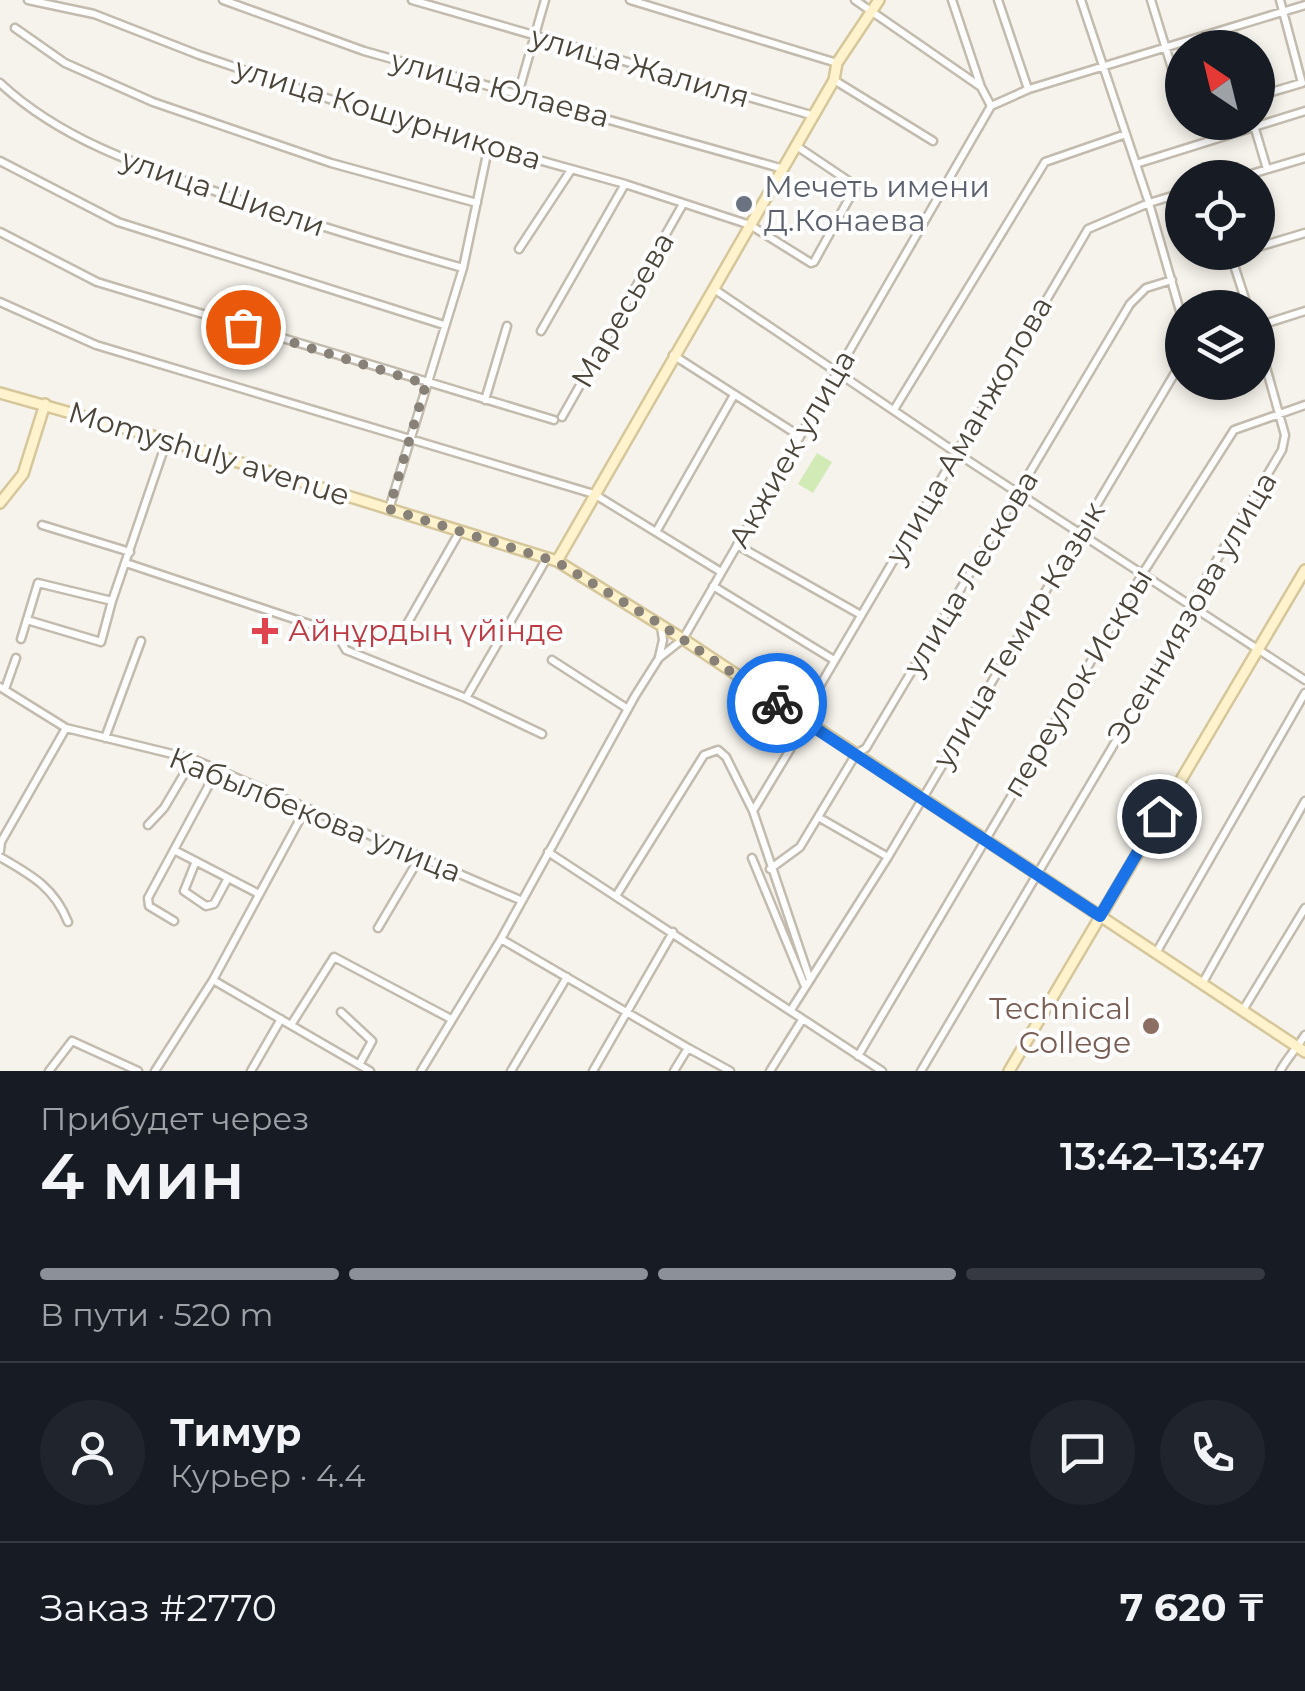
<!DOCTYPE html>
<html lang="ru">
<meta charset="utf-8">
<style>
body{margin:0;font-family:Montserrat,sans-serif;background:#20242c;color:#f1f3f6;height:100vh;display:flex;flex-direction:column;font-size:38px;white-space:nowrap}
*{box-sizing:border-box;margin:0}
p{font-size:32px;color:#9ea1a6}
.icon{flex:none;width:55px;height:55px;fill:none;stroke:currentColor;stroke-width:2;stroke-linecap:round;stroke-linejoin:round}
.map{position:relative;height:1071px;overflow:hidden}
.drawer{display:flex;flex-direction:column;background:#171b24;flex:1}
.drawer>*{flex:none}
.needle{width:65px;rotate:325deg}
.fabs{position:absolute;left:1165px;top:30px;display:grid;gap:20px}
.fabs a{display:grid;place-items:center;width:110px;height:110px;border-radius:50%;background:#171b24;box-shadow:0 5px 15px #0003;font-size:50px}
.pin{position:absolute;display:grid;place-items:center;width:85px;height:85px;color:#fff;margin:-42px;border:5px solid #fff;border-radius:50%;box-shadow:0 2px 10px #0007}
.courier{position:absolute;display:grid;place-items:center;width:100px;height:100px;margin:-50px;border:8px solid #1a73e8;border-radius:50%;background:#fff;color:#222;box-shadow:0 2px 12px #0007}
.head em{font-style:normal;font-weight:600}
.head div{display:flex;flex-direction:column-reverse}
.head{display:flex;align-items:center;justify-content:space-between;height:170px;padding:0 40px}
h1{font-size:65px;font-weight:600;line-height:75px}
.bar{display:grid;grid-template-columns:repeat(4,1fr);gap:15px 10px;align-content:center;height:120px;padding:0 40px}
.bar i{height:12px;border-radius:8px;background:#363941}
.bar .active{background:#8c9099}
.bar p{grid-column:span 4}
.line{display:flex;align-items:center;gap:25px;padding:0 40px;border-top:2px solid #363941}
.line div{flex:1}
.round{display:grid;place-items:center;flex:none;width:105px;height:105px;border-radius:52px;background:#20242c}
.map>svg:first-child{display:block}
</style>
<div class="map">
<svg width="1305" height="1071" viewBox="0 0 1305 1071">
<rect width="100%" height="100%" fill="#f6f3ec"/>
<path fill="#d2eab5" d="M817 453 832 462 813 493 798 484Z"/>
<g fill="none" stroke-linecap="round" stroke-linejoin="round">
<g stroke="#c2bbae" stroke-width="11">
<path id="street" d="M28 0 94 14 199 55 377 115 625 184 750 225 811 263 814 262 856 186 795 145
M223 0 364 51 780 168
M412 0 811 115
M630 0 837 63
M855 0 981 87
M952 0 981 87 991 106
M998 0 1028 89
M1081 0 1149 203 1182 318
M1151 0 1182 101
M15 28 65 63 153 102 331 163 477 203
M834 80 933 141
M0 83C62 141 144 167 223 194 302 221 382 245 463 268
M518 94 545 0
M1258 96 1302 83 1280 0
M1253 122 1267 169
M0 161 118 222 444 325
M1136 164 1305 111
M1238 178 1305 158
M0 232 97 282 554 420
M1258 247 1305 233
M519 249 571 170
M1242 252 1231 256 1248 308
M714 289 955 452 1305 680
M0 302 96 345 594 494 721 572
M1258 326 1305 311
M541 331 625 184
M673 355 798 435
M485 400 507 326
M895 408 1045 162 1126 134
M562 417 683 204
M389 509 463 268 488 149
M42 525 130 552
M656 532 734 395
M737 545 861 615
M126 563 336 633 346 650 466 698 542 734
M713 586 834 660
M27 620 101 642 112 601
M403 631 460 531
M21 639 38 583 112 601 167 440
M659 657 663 640 661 626
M552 660 628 709
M0 687 66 728 193 759 520 900
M5 689 16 658
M466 698 547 558
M801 718 1088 229 1149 203 1182 193
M105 738 141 641
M753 811 806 723
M818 817 888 857
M148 825 164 808 193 759
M174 850 259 894
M0 851 1 842 66 728
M548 852 882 1071
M0 857C31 875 54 887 68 922
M752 858 804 984
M196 861 184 891 206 906 214 904 228 878
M770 869 800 847 856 754 866 748 1130 304 1146 288 1172 280
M616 896 704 755 718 750 726 757 753 811 809 977
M174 921 149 906 148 898 217 770
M378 928 420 857
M501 939 688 1048
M1156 953 1305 693
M213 980 370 1071
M1202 984 1305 801
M791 1010 888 857 1182 361
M1243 1010 1305 908
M341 1012 372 1041 360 1063
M291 1025 334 957 451 1019
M858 1056 1143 573 1234 430 1305 405
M49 1071 72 1041 138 1071
M155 1071 213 980 306 808
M251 1071 281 1019
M421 1071 501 939 635 696 659 658 683 639 991 106 1029 89 1305 5
M511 1071 567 977
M593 1071 673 932
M674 1071 688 1048 730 1071
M770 1071 802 1020
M921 1071 1195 607 1199 590 1282 450 1285 435 1258 339
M1280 1071C1288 1057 1297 1048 1305 1035"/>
</g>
<g stroke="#d6c79b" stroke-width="14">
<path id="secondary" d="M0 393 167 440 557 561 683 639 1305 1052
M0 503 23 474 45 404
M557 561 834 80 837 63 879 0
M1009 1071 1305 570"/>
</g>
<use href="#street" stroke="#fff" stroke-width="6"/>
<use href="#secondary" stroke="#fff3cd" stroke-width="9"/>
</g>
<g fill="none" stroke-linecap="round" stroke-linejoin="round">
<path stroke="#878178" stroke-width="10" stroke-dasharray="0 18" d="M243 327 426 384 389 509 557 562 660 624 777 703"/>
<path stroke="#1a73e8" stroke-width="12" d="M777 703 1100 916 1159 816"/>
</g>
<circle fill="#6b7280" stroke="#fff" stroke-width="4" cx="744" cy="204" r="10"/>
<path fill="#e0444e" stroke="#fff" stroke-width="4" d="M260 616h10v10h10v10h-10v10h-10v-10h-10v-10h10z"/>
<circle fill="#8d6e63" stroke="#fff" stroke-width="4" cx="1151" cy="1026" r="10"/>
<g text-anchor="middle" stroke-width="8" stroke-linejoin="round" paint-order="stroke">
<g font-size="30" fill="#4b4439" stroke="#fff">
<text transform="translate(640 67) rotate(16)" y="10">улица Жалиля</text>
<text transform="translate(500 89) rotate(15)" y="10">улица Юлаева</text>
<text transform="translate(388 114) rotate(17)" y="10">улица Кошурникова</text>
<text transform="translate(223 193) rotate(19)" y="10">улица Шиели</text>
<text transform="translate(623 310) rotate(-60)" y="10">Маресьева</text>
<text transform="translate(969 430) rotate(-60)" y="10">улица Аманжолова</text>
<text transform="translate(792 449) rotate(-60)" y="10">Акжиек улица</text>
<text transform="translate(209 454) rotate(17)" y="10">Momyshuly avenue</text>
<text transform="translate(971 573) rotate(-59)" y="10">улица Лескова</text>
<text transform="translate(1192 608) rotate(-60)" y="10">Эсенниязова улица</text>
<text transform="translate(1019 635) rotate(-59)" y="10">улица Темир Казык</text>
<text transform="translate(1078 683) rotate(-59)" y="10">переулок Искры</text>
<text transform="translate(315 815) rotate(22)" y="10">Кабылбекова улица</text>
</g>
<g font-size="30" fill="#5b616d" stroke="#fff" text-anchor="start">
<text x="764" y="197">Мечеть имени<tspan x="764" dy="34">Д.Конаева</tspan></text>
</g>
<g font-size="30" fill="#be3a42" stroke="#fff" text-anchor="start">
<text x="288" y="641">Айнұрдың үйінде</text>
</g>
<g font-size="30" fill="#785e54" stroke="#fff" text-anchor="end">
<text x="1131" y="1019">Technical<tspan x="1131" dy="34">College</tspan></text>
</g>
</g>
</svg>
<div class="fabs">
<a><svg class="needle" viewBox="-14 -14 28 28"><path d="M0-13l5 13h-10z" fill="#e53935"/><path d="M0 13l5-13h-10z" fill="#9ea1a6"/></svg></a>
<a><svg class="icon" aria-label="locate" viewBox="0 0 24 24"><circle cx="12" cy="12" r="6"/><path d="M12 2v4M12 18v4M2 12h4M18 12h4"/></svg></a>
<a><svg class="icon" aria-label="layers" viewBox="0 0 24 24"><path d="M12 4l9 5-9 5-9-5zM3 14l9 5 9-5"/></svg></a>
</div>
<div class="pin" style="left:243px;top:327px;background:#ea580c"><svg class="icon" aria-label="bag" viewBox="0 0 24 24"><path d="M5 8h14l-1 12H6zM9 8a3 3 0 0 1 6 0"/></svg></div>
<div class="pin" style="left:1159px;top:816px;background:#1f2937"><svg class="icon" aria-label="home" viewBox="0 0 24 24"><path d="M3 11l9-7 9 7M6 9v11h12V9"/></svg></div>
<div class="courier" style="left:777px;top:703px"><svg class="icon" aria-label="bike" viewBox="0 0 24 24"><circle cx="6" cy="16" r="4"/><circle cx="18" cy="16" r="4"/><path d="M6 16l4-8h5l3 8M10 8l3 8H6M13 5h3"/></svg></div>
</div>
<section class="drawer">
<div class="head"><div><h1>4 мин</h1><p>Прибудет через</p></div><em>13:42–13:47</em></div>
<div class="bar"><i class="active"></i><i class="active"></i><i class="active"></i><i></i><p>В пути · 520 m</p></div>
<div class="line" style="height:180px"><a class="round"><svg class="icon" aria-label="person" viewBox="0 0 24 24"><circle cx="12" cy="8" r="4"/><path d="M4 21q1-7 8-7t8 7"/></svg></a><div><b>Тимур</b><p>Курьер · 4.4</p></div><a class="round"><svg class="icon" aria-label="chat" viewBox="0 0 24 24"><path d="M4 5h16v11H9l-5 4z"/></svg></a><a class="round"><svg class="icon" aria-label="phone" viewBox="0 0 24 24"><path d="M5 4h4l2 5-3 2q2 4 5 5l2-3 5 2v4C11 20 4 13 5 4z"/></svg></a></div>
<div class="line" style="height:130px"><div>Заказ #2770</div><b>7 620 ₸</b></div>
</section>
